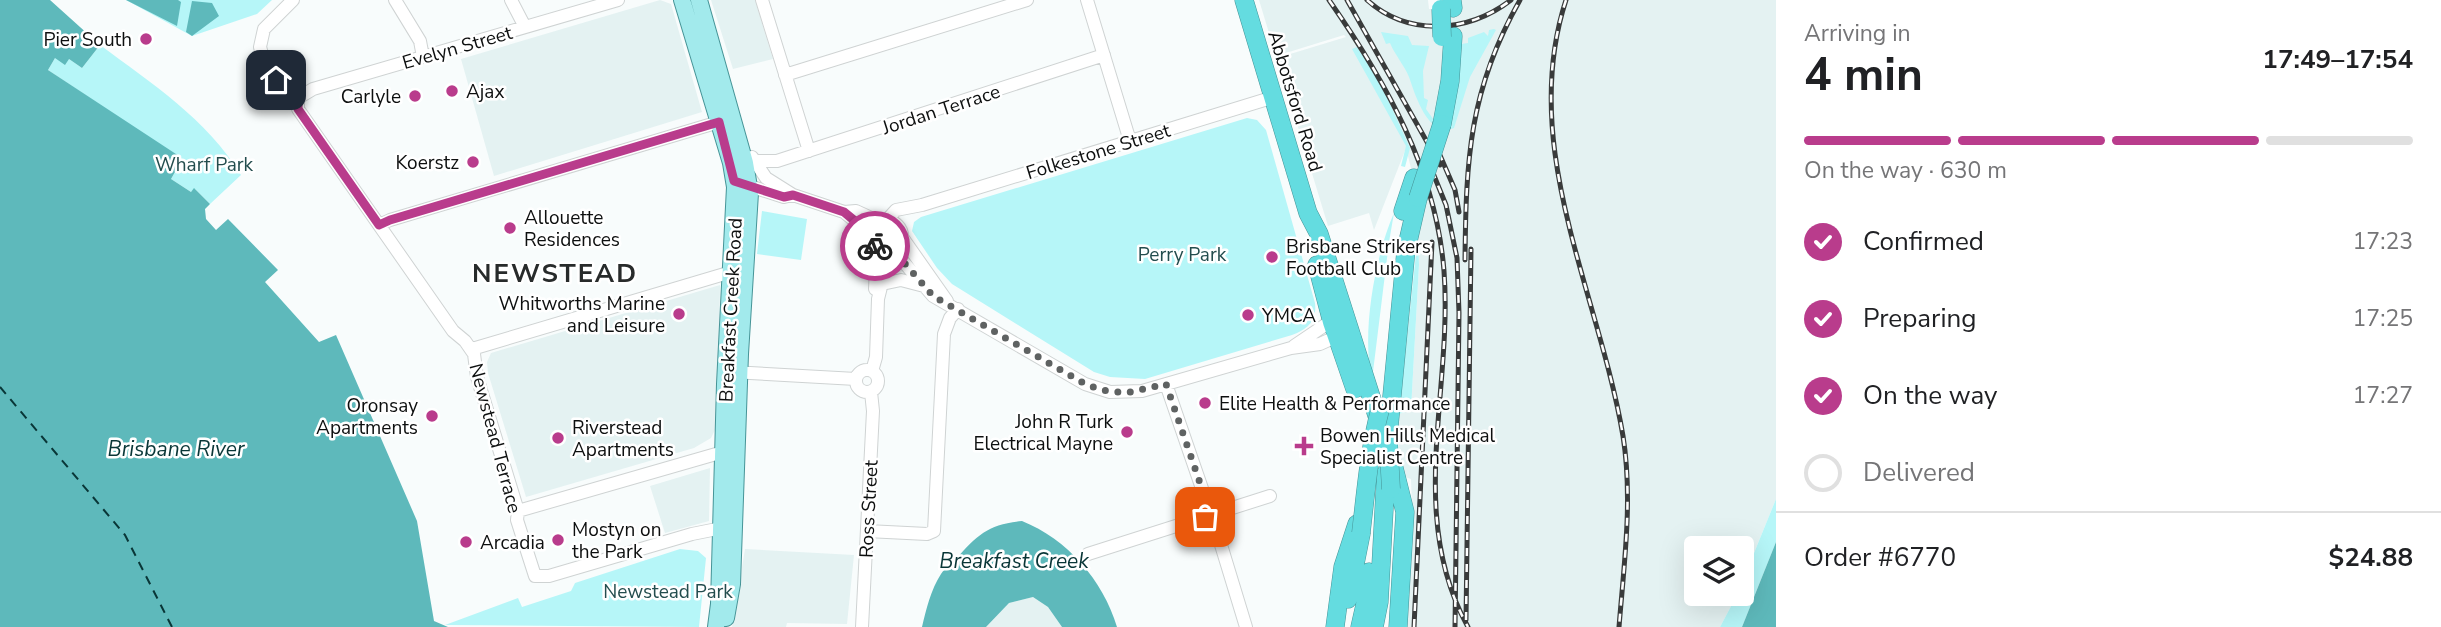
<!DOCTYPE html>
<meta charset="utf-8">
<style>
body{margin:0;font-family:"Nunito Sans",sans-serif;background:#f2f2f2;color:#202124;height:100vh;display:flex;flex-direction:column;font-size:26px;white-space:nowrap}
*{box-sizing:border-box;margin:0}
p{font-size:23px;color:#757577}
.icon{flex:none;width:38px;height:38px;fill:none;stroke:currentColor;stroke-width:2;stroke-linecap:round;stroke-linejoin:round}
.map{position:relative;flex:1;overflow:hidden}
.drawer{display:flex;flex-direction:column;background:#fff;width:665px}
.drawer>*{flex:none}
.fabs{position:absolute;left:1684px;top:536px;display:grid;gap:14px}
.fabs a{display:grid;place-items:center;width:70px;height:70px;border-radius:7px;background:#fff;box-shadow:0 7px 28px #0002;font-size:35px}
.pin{position:absolute;display:grid;place-items:center;width:60px;height:60px;color:#fff;margin:-30px;border-radius:14px;box-shadow:0 4px 10px #0006}
.courier{position:absolute;display:grid;place-items:center;width:70px;height:70px;margin:-35px;border:5px solid #b93c8c;border-radius:50%;background:#fff;color:#222;box-shadow:0 2px 9px #0007}
.overview em{font-style:normal;font-weight:700}
.overview div{display:flex;flex-direction:column-reverse}
.overview{display:flex;align-items:center;justify-content:space-between;height:119px;padding:0 28px}
h1{font-size:46px;font-weight:700;line-height:52px}
.bar{display:grid;grid-template-columns:repeat(4,1fr);gap:10px 7px;align-content:center;height:84px;padding:0 28px}
.bar i{height:9px;border-radius:5px;background:#e0e0e0}
.bar .active{background:#b93c8c}
.bar p{grid-column:span 4}
.line{display:flex;align-items:center;gap:18px;padding:0 28px;border-top:2px solid #e0e0e0}
.line div{flex:1}
ol{padding:0 28px;list-style:none}
li{display:flex;align-items:center;gap:21px;height:77px}
li p{margin-inline-start:auto}
li .icon{padding:7px;border-radius:50%;background:#b93c8c;color:#fff;stroke-width:4}
li:last-child{color:#757577}
li i{width:38px;height:38px;border:4px solid #e0e0e0;border-radius:50%}
main{display:flex;flex:1;min-height:0}
.map>svg:first-child{display:block}
</style>
<main>
<div class="map">
<svg width="1776" height="627" viewBox="0 0 1776 627">
<rect width="100%" height="100%" fill="#f8fcfc"/>
<path fill="#e4f2f2" d="M660 0 671 4 702 112 494 176 461 59Z
M711 0H755L773 59 733 69Z
M1259 0H1428L1429 9 1460 8 1462 0H1776V499L1741 585V548H1696V593H1738L1720 627H1407L1413 534 1411 479 1405 477 1399 459 1398 437 1399 414 1411 410 1419 265 1418 235 1422 213 1406 148 1374 230 1369 213 1328 226 1277 58 1346 37 1344 35 1276 56Z
M720 285 718 424 711 438 694 448 526 497 488 373 487 362 491 353Z
M710 468 709 521 665 533 650 486Z
M745 549 854 555 847 624 787 623 786 627H732Z
M1033 597 1048 607 1062 627H986L1009 603Z"/>
<path fill="#b6f6f8" d="M126 0H272L257 14 192 36Z
M1494 29 1496 30 1470 77 1454 128C1428 139 1415 94 1409 77 1404 65 1395 55 1390 43L1386 44 1381 32 1408 36 1412 45 1429 46 1423 71 1424 98 1428 100 1426 109 1436 123 1461 44 1468 43V38L1484 32 1488 36 1489 30Z
M100 45C151 83 207 119 241 175L210 204 195 189 191 192 171 179 179 166 175 163 178 157 48 70 55 58 69 59 82 68Z
M1357 47 1379 80 1410 148 1405 167 1401 166 1406 146 1352 49Z
M1247 118 1257 120 1266 130 1315 303C1317 321 1308 329 1292 335L1145 379 1110 377 1094 372 952 284 937 268 912 231 914 222 921 217Z
M762 211 807 219 801 260 757 254Z
M1394 213 1389 242 1372 380C1361 334 1375 256 1394 213Z
M1418 235 1419 265 1411 410 1399 414Z
M1776 499V542L1742 627H1720L1738 593H1741V585Z
M680 549 698 551 706 558 699 627 445 625 518 598 522 607 571 591 575 583Z"/>
<path fill="#5eb9bb" d="M0 0H50L100 45 82 68 69 59 65 65 55 58 48 70 179 156 175 162 179 165 171 179 191 192 194 188 210 204 205 209 206 219 216 230 228 219 278 270 265 282 319 342 336 335 417 521 434 621 448 627H0Z
M126 0H178L181 2 177 26Z
M192 1 212 3 219 16 192 36 186 32Z
M1022 521C1067 539 1103 580 1117 627H1062L1048 607 1033 597 1009 603 986 627H922C926 610 931 589 941 574 945 568 952 564 957 558 977 535 989 524 1022 521Z
M1776 542V627H1742Z"/>
<g fill="none" stroke-linecap="round" stroke-linejoin="round">
<path stroke="#093637" stroke-width="2" stroke-dasharray="9 7" stroke-linecap="butt" d="M0 387 125 535 172 627"/>
<g stroke="#cfd3d3" stroke-width="14">
<path id="minor" d="M293 0 264 29 260 47 262 54 280 85 298 98
M395 0 420 41 423 57
M511 0 525 27
M762 0 809 151
M1087 0 1130 141
M785 75 1027 0
M298 98V109L453 331 465 341 474 354 477 377 518 511 517 520 535 576H549L692 534 727 527
M298 98 313 89 618 0
M752 157 766 178 793 195 844 212 856 211 880 222
M755 161H777L1104 55
M743 184 784 197 792 195
M844 212 872 235
M872 236a15 15 0 1 1 30 0a15 15 0 1 1-30 0Z
M886 221 896 210 922 205 1274 97
M379 225 390 220 719 122
M902 237 947 301
M893 250 933 296 1085 384 1110 392 1142 391 1291 348 1320 344 1331 339 1339 331
M882 284 901 280 924 286
M875 289 877 248
M1294 346 1337 317
M472 349 738 270
M856 381a11 11 0 1 1 22 0a11 11 0 1 1-22 0Z
M872 371 876 357 878 299 890 251
M731 372 856 379
M1166 384 1218 535 1246 627
M518 511 723 452
M867 531 927 534 934 531 944 334 950 318 958 309
M1088 554 1270 496
M862 627 873 411 871 392"/>
</g>
<g stroke="#469497" stroke-width="18">
<path id="major" d="M682 0 731 163 735 187 725 384 719 604 716 627
M699 0 745 163 750 193 740 354 732 584 726 618"/>
</g>
<g stroke="#469497" stroke-width="19">
<path id="highway" d="M1244 0 1308 213 1319 234 1381 428
M1452 0 1453 8
M1442 124 1450 81 1453 36
M1403 211 1414 178
M1317 265 1332 322 1355 389
M1388 437 1406 250 1418 198
M1393 464 1405 512 1398 627
M1348 599 1361 534
M1335 627 1343 567 1357 524
M1360 627 1367 596 1369 572
M1374 627 1379 602 1386 473"/>
</g>
<use href="#minor" stroke="#fff" stroke-width="12"/>
<use href="#major" stroke="#a2eaec" stroke-width="16"/>
<use href="#highway" stroke="#64dce0" stroke-width="18"/>
<g stroke="#393b3b" stroke-width="5">
<path id="rail" d="M1329 0C1386 82 1436 170 1444 271 1453 391 1406 515 1468 627
M1347 0 1440 165
M1367 0C1408 37 1468 33 1511 0
M1566 0C1518 147 1599 293 1623 436 1633 499 1624 564 1619 627
M1439 153 1455 190 1459 212
M1426 156 1446 205 1457 258 1459 313 1455 627
M1465 260C1466 159 1469 90 1520 0
M1466 620 1471 249
M1414 627 1432 242"/>
</g>
<use href="#rail" stroke="#fff" stroke-width="2.5" stroke-dasharray="8" stroke-linecap="butt"/>
<g stroke="#469497" stroke-width="19" stroke-linecap="butt">
<path id="highway-bridge" d="M1441 9 1442 37
M1418 198 1442 124
M1388 437 1391 489
M1361 533C1366 491 1369 451 1380 410"/>
</g>
<use href="#highway-bridge" stroke="#64dce0" stroke-width="18"/>
</g>
<g fill="none" stroke-linecap="round" stroke-linejoin="round">
<path stroke="#5f6262" stroke-width="7" stroke-dasharray="0 12.6" d="M875 246 886 251 893 250 933 296 1085 384 1101 390 1126 393 1166 384 1211 515 1205 517"/>
<path stroke="#b93c8c" stroke-width="9" d="M276 80 298 98V109L379 225 390 220 719 122 734 181 784 197 793 195 844 212 872 235 875 246"/>
</g>
<g fill="#b93c8c" stroke="#fff" stroke-width="2.5">
<circle cx="146" cy="39" r="7"/>
<circle cx="452" cy="91" r="7"/>
<circle cx="415" cy="96" r="7"/>
<circle cx="473" cy="162" r="7"/>
<circle cx="510" cy="228" r="7"/>
<circle cx="1272" cy="257" r="7"/>
<circle cx="679" cy="314" r="7"/>
<circle cx="1248" cy="315" r="7"/>
<circle cx="1205" cy="403" r="7"/>
<circle cx="432" cy="416" r="7"/>
<circle cx="1127" cy="432" r="7"/>
<circle cx="558" cy="438" r="7"/>
<path d="M1300.5 435.5h7v7h7v7h-7v7h-7v-7h-7v-7h7z"/>
<circle cx="558" cy="540" r="7"/>
<circle cx="466" cy="542" r="7"/>
</g>
<g text-anchor="middle" stroke-width="5" stroke-linejoin="round" paint-order="stroke">
<g font-size="19" fill="#0d0f0f" stroke="#fff" text-anchor="start">
<text x="132" y="46" text-anchor="end">Pier South</text>
<text x="466" y="98">Ajax</text>
<text x="401" y="103" text-anchor="end">Carlyle</text>
<text x="459" y="169" text-anchor="end">Koerstz</text>
<text x="524" y="224">Allouette<tspan x="524" dy="22">Residences</tspan></text>
<text x="1286" y="253">Brisbane Strikers<tspan x="1286" dy="22">Football Club</tspan></text>
<text x="665" y="310" text-anchor="end">Whitworths Marine<tspan x="665" dy="22">and Leisure</tspan></text>
<text x="1262" y="322">YMCA</text>
<text x="1219" y="410">Elite Health &amp; Performance</text>
<text x="418" y="412" text-anchor="end">Oronsay<tspan x="418" dy="22">Apartments</tspan></text>
<text x="1113" y="428" text-anchor="end">John R Turk<tspan x="1113" dy="22">Electrical Mayne</tspan></text>
<text x="572" y="434">Riverstead<tspan x="572" dy="22">Apartments</tspan></text>
<text x="1320" y="442">Bowen Hills Medical<tspan x="1320" dy="22">Specialist Centre</tspan></text>
<text x="572" y="536">Mostyn on<tspan x="572" dy="22">the Park</tspan></text>
<text x="480" y="549">Arcadia</text>
</g>
<g font-size="19" fill="#0d0f0f" stroke="#fff">
<text transform="translate(457 47) rotate(-16)" y="7">Evelyn Street</text>
<text transform="translate(1296 101) rotate(73)" y="7">Abbotsford Road</text>
<text transform="translate(941 109) rotate(-18)" y="7">Jordan Terrace</text>
<text transform="translate(1098 151) rotate(-17)" y="7">Folkestone Street</text>
<text transform="translate(730 310) rotate(-87)" y="7">Breakfast Creek Road</text>
<text transform="translate(496 438) rotate(75)" y="7">Newstead Terrace</text>
<text transform="translate(868 509) rotate(-87)" y="7">Ross Street</text>
</g>
<g font-size="19" fill="#234d4e" stroke="#fff">
<text x="204" y="171">Wharf Park</text>
<text x="1182" y="261">Perry Park</text>
<text x="668" y="598">Newstead Park</text>
</g>
<g font-size="21" font-style="italic" fill="#093637" stroke="#fff">
<text x="176" y="456">Brisbane River</text>
<text x="1014" y="568">Breakfast Creek</text>
</g>
<g font-size="26" font-weight="bold" letter-spacing="2" fill="#282b2b" stroke="#fff">
<text x="555" y="282">NEWSTEAD</text>
</g>
</g>
</svg>
<div class="fabs">
<a><svg class="icon" aria-label="layers" viewBox="0 0 24 24"><path d="M12 4l9 5-9 5-9-5zM3 14l9 5 9-5"/></svg></a>
</div>
<div class="pin" style="left:1205px;top:517px;background:#ea580c"><svg class="icon" aria-label="bag" viewBox="0 0 24 24"><path d="M5 8h14l-1 12H6zM9 8a3 3 0 0 1 6 0"/></svg></div>
<div class="pin" style="left:276px;top:80px;background:#1f2937"><svg class="icon" aria-label="home" viewBox="0 0 24 24"><path d="M3 11l9-7 9 7M6 9v11h12V9"/></svg></div>
<div class="courier" style="left:875px;top:246px"><svg class="icon" aria-label="bike" viewBox="0 0 24 24"><circle cx="6" cy="16" r="4"/><circle cx="18" cy="16" r="4"/><path d="M6 16l4-8h5l3 8M10 8l3 8H6M13 5h3"/></svg></div>
</div>
<section class="drawer">
<div class="overview"><div><h1>4 min</h1><p>Arriving in</p></div><em>17:49–17:54</em></div>
<div class="bar"><i class="active"></i><i class="active"></i><i class="active"></i><i></i><p>On the way · 630 m</p></div>
<ol>
<li><svg class="icon" aria-label="check" viewBox="0 0 24 24"><path d="M5 12l5 5 9-10"/></svg>Confirmed<p>17:23</p></li>
<li><svg class="icon" aria-label="check" viewBox="0 0 24 24"><path d="M5 12l5 5 9-10"/></svg>Preparing<p>17:25</p></li>
<li><svg class="icon" aria-label="check" viewBox="0 0 24 24"><path d="M5 12l5 5 9-10"/></svg>On the way<p>17:27</p></li>
<li><i></i>Delivered</li>
</ol>
<div class="line" style="height:91px"><div>Order #6770</div><b>$24.88</b></div>
</section>
</main>
